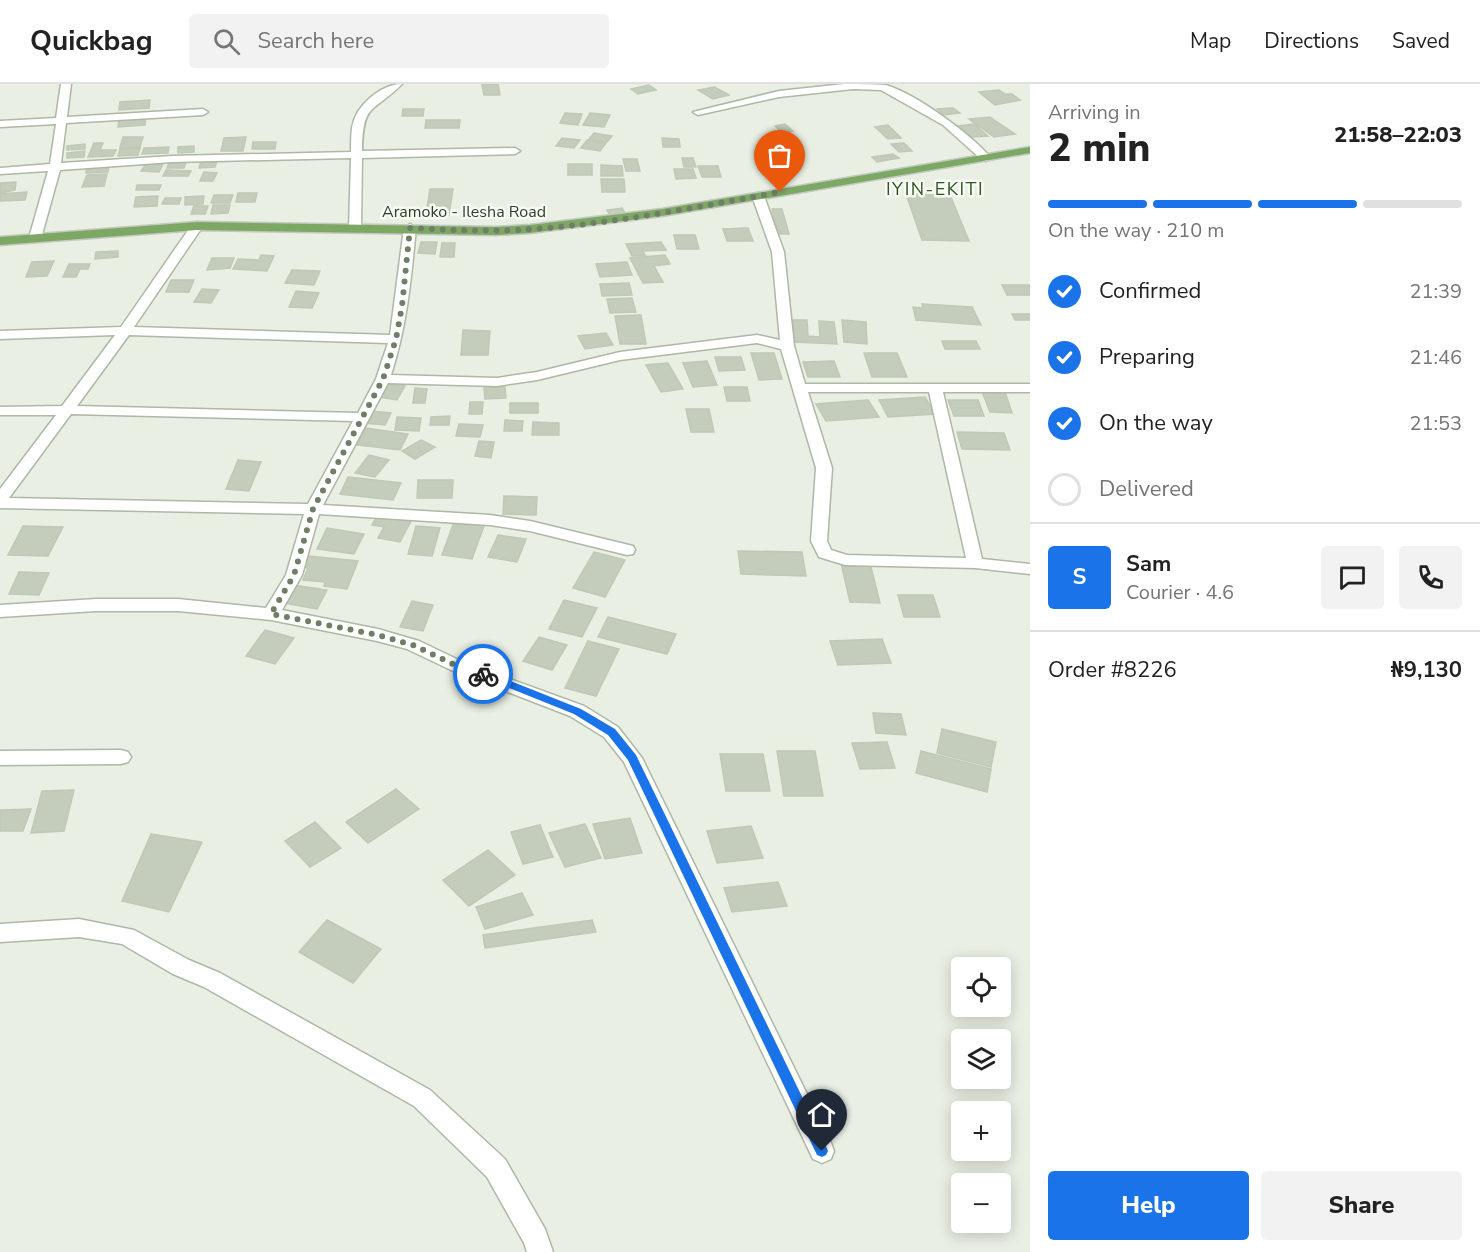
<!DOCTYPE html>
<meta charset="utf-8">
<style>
body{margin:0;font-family:"Nunito Sans",sans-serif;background:#f2f2f2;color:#222;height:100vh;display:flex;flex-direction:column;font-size:22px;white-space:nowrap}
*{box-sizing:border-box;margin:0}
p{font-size:20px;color:#767676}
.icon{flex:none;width:33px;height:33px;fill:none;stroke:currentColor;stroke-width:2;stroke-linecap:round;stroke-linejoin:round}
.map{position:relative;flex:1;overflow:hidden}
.sheet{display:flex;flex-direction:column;background:#fff;width:450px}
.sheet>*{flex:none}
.buttons{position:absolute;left:951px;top:873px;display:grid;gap:12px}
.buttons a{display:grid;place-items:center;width:60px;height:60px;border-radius:6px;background:#fff;box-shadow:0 3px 15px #0003;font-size:30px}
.pin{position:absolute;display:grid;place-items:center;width:51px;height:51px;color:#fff;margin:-62px -26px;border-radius:50% 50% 50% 0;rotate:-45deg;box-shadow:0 0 6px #0007}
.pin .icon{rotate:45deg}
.courier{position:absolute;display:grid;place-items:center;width:60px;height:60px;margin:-30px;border:4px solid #1a73e8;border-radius:50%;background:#fff;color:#222;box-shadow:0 2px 8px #0007}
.head em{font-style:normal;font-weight:800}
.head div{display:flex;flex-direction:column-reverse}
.head{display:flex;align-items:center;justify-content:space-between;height:102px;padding:0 18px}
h1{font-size:39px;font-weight:800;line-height:45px}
.bar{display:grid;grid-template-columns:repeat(4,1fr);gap:9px 6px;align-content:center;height:72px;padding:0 18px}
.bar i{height:8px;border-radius:4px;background:#e0e0e0}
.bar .on{background:#1a73e8}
.bar p{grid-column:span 4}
.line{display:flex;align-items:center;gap:15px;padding:0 18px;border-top:2px solid #e0e0e0}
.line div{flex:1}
.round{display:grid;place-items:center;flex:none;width:63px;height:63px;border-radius:6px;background:#f2f2f2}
ol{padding:0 18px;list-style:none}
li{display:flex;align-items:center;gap:18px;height:66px}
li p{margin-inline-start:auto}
li .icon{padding:6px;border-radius:50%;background:#1a73e8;color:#fff;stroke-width:4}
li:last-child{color:#767676}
li i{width:33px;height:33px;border:3px solid #e0e0e0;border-radius:50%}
.cta{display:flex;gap:12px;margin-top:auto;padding:12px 18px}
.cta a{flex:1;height:69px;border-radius:6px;background:#1a73e8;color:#fff;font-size:24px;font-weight:800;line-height:69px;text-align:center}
.cta a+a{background:#f2f2f2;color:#222}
header{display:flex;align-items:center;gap:36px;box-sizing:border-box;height:84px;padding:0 30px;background:#fff;border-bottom:2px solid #e0e0e0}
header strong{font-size:28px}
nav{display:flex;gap:33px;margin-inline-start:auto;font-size:21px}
.search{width:420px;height:54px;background:#f2f2f2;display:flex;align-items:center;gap:15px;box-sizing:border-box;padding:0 21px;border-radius:6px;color:#767676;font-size:22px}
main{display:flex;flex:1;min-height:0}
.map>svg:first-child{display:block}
</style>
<header>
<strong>Quickbag</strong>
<div class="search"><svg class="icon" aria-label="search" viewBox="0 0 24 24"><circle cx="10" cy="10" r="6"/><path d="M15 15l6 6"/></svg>Search here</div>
<nav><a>Map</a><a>Directions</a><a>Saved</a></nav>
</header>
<main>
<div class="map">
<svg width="1030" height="1168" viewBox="0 0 1030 1168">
<rect width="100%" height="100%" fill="#e9efe3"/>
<path fill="#c4cdbb" stroke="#bfc9b5" stroke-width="1.5" d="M482 0H498L500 11H484Z
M649 1 656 6 638 10 631 5Z
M714 3 729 11 713 15 698 6Z
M999 6 1005 10H1012L1020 16 995 21 979 8Z
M150 16 149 24 119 26 120 18Z
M953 24 960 29 944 31 937 25Z
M403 25H424L423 32H402Z
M565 29 582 30 578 41 560 39Z
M590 29 610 31 604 43 583 41Z
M146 33 145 41 118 43 119 35Z
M990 33 1015 50 994 53 969 35Z
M426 36H460L459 44H425Z
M785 40 793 47 783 49 775 42Z
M974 40 988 52 971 53 957 42Z
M888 41 901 54 888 55 875 43Z
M594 49 612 52 607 58 589 55Z
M123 53H143L140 63 120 64Z
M246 53 243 67H221L224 54Z
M562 54 580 56 574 64 556 62Z
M662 54 679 55 680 63H663Z
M587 56 606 59 600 67 581 64Z
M253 58H276L275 65H252Z
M94 59H103L100 66H116L113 72 88 73Z
M904 59 912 67 899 68 891 60Z
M85 60V65L67 66V62Z
M194 62V68L178 69V63Z
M169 63 168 69 142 70 144 64Z
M140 64 138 71 118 72 120 65Z
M85 67 84 73 67 74V69Z
M893 70 899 74 877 78 872 73Z
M682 74H693L696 83H684Z
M623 75H637L640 87H626Z
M170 76H187L184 84H167Z
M201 77H217L215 83 199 84Z
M146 80H163L159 88 141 87Z
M568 80H592V91H568Z
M601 81 622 82 623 92H601Z
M109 82 108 88 86 89 87 83Z
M698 82H718L721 93H702Z
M674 85H693L696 94 676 95Z
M166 86 191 87 188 92H163Z
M204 88 217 89 213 97H200Z
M107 90 104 102 82 103 87 91Z
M601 95H624L625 108H602Z
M16 98 15 106 0 109V99Z
M137 101H161L159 106H136Z
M430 105H453L449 131H426Z
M27 108 25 116 0 117V110Z
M238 109H257L255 118H236Z
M906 110 950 111 969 157 922 156Z
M214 111H233L230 119H211Z
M158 112 157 122 134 123 136 113Z
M204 112 203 120 185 121V113Z
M165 114H181L179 120H162Z
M213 121H230L228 129 211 130Z
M194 122H208L205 130H191Z
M622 124 625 129 610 131 607 126Z
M772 125H782L789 150H778Z
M748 144 753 157H727L723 145Z
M674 151H695L699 165H677Z
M421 158H437L435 170 418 169Z
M661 158 666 166 643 167 645 171 632 172 626 160Z
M442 159H455L454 173H440Z
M118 167V173L95 175 96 168Z
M261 171 274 172 267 187 233 185 238 175 259 176Z
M665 171 670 180 654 182 663 198 643 199 630 174Z
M212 174H234L230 184 207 186Z
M54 177 47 192 26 193 32 178Z
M627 178 632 191 600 193 596 180Z
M69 180H90L88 185H80L76 193H63Z
M292 186 320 187 314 201 285 199Z
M171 196H194L189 208H166Z
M629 199 632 211 602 212 600 200Z
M1002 201H1030V211H1007Z
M202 205 219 206 211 219 194 218Z
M296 207 319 209 312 224 289 223Z
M632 214 636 228 610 229 607 215Z
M922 220 972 223 981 241 916 236 913 223 923 224Z
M1012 230H1030V236H1015Z
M641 231 646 260H620L615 232Z
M793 236H807L808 252 820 253 819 237 834 238 837 260 794 258Z
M842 236 866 238 867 260 844 258Z
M463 246 490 247 488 271H461Z
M606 249 613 261 585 265 578 252Z
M942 257H976L980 265H945Z
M751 269H774L782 295 759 296Z
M864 269H897L907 293H872Z
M715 273H741L745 286 719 287Z
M707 277 717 301 693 303 683 279Z
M834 277 840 293H808L803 278Z
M668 279 683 305 661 308 646 281Z
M385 300 405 302 397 316 378 313Z
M505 303 506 314 485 315 484 304Z
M724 303H747L750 317H727Z
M415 304 427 305 425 319H413Z
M981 305H1004L1012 329 990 328Z
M925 313 935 330 888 333 879 316Z
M868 316 879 333 826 337 816 320Z
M948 316H978L984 332H954Z
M470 318H483L482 330H469Z
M510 319H538V329H510Z
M686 325H709L714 348H691Z
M371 327 391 329 385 341 365 339Z
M450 332 449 341H430L431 333Z
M397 333 421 334 419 347 395 346Z
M505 336 523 337 522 347H504Z
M533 338 559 339V351H532Z
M459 340 483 341 480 353 456 352Z
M366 344 408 350 400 366 357 361Z
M957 348 1004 349 1010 366 962 365Z
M421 356 435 363 415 375 402 367Z
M479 357 494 358 491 374 475 372Z
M369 371 389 376 375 393 355 389Z
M238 376 261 378 249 407 226 405Z
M348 393 401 399 393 416 340 410Z
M418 396H453L452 414H417Z
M504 412 537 413 536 431 503 430Z
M377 432 411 437 400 458 378 454 384 443 372 441Z
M454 438 484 442 472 475 442 471Z
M23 442 63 443 48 472 8 471Z
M416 442 440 444 432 472 408 470Z
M327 444 364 450 354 470 317 465Z
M498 451 526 455 517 478 488 473Z
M738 467 802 468 806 492 741 490Z
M594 468 625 476 605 513 573 504Z
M308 472 358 477 347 505 324 502 325 498 303 496 308 484 303 483Z
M841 479H870L880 519 850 518Z
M19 488 49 489 39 511 9 510Z
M293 501 327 506 317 525 283 519Z
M898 511H933L940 533H904Z
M564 516 597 524 582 553 549 545Z
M412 517 433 521 423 547 400 543Z
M608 533 676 550 667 570 598 553Z
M265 546 294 554 275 580 246 572Z
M539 553 567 561 552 586 523 577Z
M882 555 891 579 838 581 830 557Z
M588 557 619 565 596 612 565 604Z
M873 629 901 630 906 651 876 649Z
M942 645 996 658 991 683 937 669Z
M887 658 895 684 860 685 852 659Z
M777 667H815L823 712H784Z
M921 667 991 685 987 708 916 689Z
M720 670H763L770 707H726Z
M396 705 419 725 368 759 346 738Z
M74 706 64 747 31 749 42 707Z
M31 725 23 747H0V726Z
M630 734 642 769 605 775 593 740Z
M315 738 341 764 310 783 285 757Z
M585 740 601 774 565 783 549 749Z
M540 741 553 773 523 780 511 748Z
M751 742 763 774 717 779 707 747Z
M151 750 202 758 169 828 122 817Z
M488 766 515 791 469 822 443 796Z
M778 798 787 822 732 828 724 804Z
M522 809 533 831 485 845 476 823Z
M327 836 381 865 353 899 299 868Z
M592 836 596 848 485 864 483 851Z"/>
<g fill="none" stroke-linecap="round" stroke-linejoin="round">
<g stroke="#adb8a5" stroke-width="3">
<path id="minor" d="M61 0H71L67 33 203 25 208 28 203 31 66 39 61 79 172 72 351 68C351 60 351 51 352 44 355 22 381 0 402 0 372 30 363 18 362 67L515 64 520 67 515 70 362 74 361 144 355 148 349 144 351 74 172 78 60 86 41 154 35 158 29 154 48 87 0 90V84L50 80 56 40 0 43V37L56 34Z
M844 0C857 0 873 0 886 1 916 10 971 50 991 74L986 77 982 76 943 41 881 6 853 5 779 13 698 31 693 28 779 7Z
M758 109 764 112 784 168 794 262 805 300H1030V308H943L982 475 1030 480V490L975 484 845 481 819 473 811 457 816 384 781 265 757 259 620 276 537 296 497 302 388 299 323 421 490 431 530 437 633 462 635 466 633 470 627 471 530 447 490 441 319 430 302 491 282 526 378 545 419 557 463 578 584 622 618 643 642 674 831 1059 834 1067 831 1075 822 1079 813 1075 624 678 604 653 570 632 451 586 407 565 377 557 271 536 178 527H96L0 533V521L96 515H178L266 524 286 491 304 430 0 424V405L56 331H0V323L62 322 115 251 0 255V247L121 243 193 139 197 138 203 142 134 243 390 251 404 144 410 140 416 144C411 195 407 242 391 291L497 294 537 288 620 268 757 251 780 256 772 168 752 112ZM129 251 388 259 376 295 358 329 77 322ZM808 308H929L966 474 847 471 831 466 827 457 832 384ZM71 330 353 337 308 420 9 414Z
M121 666 128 668 131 673 128 678 121 680 0 681V667Z
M79 835 134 846 189 876 220 889 430 1006 505 1075 545 1145 553 1168H527L524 1159 487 1093 414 1022 204 903 173 890 122 860 79 853 0 858V840Z"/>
</g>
<g stroke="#c4cac1" stroke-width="3">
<path id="major" d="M1030 63V69L662 132 530 149 496 151 197 146 0 161V153L197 138 496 143 530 141 662 125Z"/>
</g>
<use href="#minor" fill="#fff" fill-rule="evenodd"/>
<use href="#major" fill="#7ca864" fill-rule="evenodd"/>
</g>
<path fill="#1a73e8" d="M483 586 581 625 615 645 636 671 826 1062 828 1067 826 1071 822 1073 817 1071 628 676 608 651 574 630 479 592V587Z"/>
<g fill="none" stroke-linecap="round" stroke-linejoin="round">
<path stroke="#6f7f65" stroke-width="6" stroke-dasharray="0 10.8" d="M483 590 457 582 413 561 378 551 271 530 294 491 313 425 383 295 396 255 402 222 410 144C452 146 493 148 534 145 617 139 698 123 780 108"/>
</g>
<g text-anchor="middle" stroke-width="5" stroke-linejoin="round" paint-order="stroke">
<g font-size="16" fill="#2d4221" stroke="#f8faf5">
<text x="464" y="133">Aramoko - Ilesha Road</text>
</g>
<g font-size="18" letter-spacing="1.5" fill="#2e571a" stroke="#f8faf5">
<text x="935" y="111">IYIN-EKITI</text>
</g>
</g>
</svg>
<div class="buttons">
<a><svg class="icon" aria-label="locate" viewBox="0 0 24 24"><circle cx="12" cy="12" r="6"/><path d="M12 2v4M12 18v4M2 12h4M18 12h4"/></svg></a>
<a><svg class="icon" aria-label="layers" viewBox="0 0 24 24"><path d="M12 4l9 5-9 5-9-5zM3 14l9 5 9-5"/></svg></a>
<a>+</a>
<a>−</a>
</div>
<div class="pin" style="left:780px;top:108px;background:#ea580c"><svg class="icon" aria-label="bag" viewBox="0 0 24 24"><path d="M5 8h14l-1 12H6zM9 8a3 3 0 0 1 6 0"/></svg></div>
<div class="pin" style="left:822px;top:1067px;background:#1f2937"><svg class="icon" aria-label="home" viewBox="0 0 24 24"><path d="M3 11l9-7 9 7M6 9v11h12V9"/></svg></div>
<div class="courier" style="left:483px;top:590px"><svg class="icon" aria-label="bike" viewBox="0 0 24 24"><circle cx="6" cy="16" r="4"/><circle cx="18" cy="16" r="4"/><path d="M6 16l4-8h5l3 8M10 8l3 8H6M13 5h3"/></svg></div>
</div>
<section class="sheet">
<div class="head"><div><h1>2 min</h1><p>Arriving in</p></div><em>21:58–22:03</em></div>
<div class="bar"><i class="on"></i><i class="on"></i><i class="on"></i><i></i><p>On the way · 210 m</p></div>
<ol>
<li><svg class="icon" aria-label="check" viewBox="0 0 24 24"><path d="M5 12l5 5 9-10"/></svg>Confirmed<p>21:39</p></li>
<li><svg class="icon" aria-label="check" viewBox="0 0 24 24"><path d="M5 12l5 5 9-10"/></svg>Preparing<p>21:46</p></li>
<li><svg class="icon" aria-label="check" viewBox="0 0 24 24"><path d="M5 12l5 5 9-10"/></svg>On the way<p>21:53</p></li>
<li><i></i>Delivered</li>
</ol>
<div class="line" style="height:108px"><b class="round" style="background:#1a73e8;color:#fff">S</b><div><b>Sam</b><p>Courier · 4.6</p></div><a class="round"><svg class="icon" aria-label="chat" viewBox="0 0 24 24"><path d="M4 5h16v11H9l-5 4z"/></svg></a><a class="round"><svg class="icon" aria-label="phone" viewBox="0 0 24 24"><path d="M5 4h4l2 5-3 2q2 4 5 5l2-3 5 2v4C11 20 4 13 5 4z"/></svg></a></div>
<div class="line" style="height:78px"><div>Order #8226</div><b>₦9,130</b></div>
<div class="cta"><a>Help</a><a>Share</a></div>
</section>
</main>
